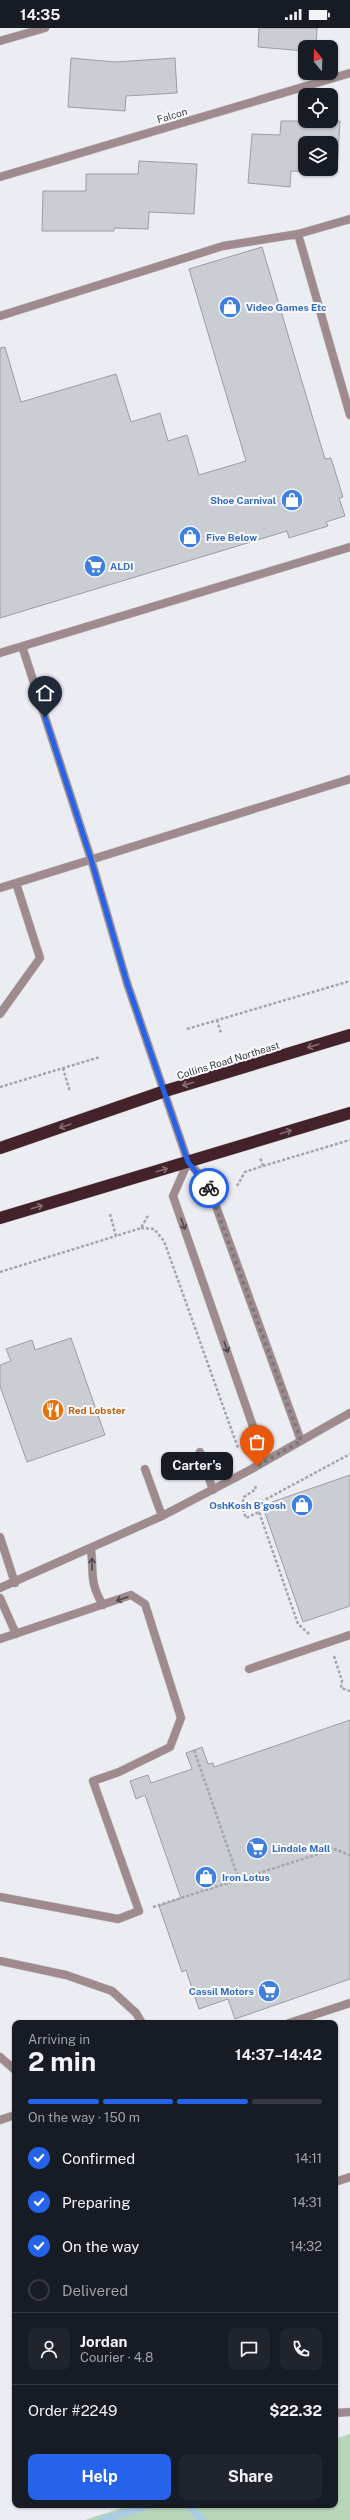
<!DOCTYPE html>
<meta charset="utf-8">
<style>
body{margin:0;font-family:"Public Sans",sans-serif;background:#20242c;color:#f1f3f6;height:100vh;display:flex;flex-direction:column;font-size:15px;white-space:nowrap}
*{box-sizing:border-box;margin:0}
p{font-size:13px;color:#9ea1a6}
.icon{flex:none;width:22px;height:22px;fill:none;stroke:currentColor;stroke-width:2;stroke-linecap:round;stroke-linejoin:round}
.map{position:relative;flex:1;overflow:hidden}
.drawer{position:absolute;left:12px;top:1992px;width:326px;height:488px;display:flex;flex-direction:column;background:#171b24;border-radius:8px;box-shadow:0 1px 3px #0004}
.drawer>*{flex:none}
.needle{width:26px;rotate:341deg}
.fabs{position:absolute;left:298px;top:12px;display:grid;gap:8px}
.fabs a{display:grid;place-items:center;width:40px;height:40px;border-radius:8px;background:#171b24;box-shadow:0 1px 3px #0004;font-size:20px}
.pin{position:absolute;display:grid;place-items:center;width:34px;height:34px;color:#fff;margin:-41px -17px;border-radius:50% 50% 50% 0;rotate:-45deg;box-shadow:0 0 4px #0007}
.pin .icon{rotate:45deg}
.courier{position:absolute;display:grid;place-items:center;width:40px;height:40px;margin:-20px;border:3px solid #2563eb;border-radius:50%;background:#fff;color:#222;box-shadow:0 1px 5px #0007}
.bubble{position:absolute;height:28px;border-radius:8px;background:#171b24;box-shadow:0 1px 3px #0004;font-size:13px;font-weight:700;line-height:28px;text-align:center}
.summary em{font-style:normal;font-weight:700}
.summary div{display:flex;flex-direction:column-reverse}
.summary{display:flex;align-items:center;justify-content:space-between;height:68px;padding:0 16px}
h1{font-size:26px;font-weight:700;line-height:30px}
.bar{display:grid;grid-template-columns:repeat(4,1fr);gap:6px 4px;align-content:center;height:48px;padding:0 16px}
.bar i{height:5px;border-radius:3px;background:#363941}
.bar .active{background:#2563eb}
.bar p{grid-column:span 4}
.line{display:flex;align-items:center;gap:10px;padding:0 16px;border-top:1px solid #363941}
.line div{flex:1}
.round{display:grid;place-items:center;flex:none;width:42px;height:42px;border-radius:8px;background:#20242c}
ol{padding:0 16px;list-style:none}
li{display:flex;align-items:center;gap:12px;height:44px}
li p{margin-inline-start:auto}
li .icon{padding:4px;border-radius:50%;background:#2563eb;color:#fff;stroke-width:4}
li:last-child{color:#9ea1a6}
li i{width:22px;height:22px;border:2px solid #363941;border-radius:50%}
.cta{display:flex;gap:8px;margin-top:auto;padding:8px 16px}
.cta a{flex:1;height:46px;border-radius:8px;background:#2563eb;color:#fff;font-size:16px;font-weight:700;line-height:46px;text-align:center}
.cta a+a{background:#20242c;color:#f1f3f6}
.status{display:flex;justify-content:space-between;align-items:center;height:28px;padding:0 20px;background:#171b24;direction:ltr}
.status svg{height:11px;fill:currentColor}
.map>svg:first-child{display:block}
</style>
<div class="status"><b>14:35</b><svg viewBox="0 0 49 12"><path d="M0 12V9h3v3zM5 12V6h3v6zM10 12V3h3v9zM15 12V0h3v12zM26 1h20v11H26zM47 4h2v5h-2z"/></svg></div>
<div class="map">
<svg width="350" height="2492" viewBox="0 0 350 2492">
<rect width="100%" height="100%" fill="#ebedf3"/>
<path fill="#b7d6b9" d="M350 2406V2492H85L131 2477H335V2411Z"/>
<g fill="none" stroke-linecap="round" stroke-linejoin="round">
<path stroke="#aacce7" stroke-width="7" d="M188 2477 202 2492
M102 2492 150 2477"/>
</g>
<path fill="#cacdd2" stroke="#9c9ea3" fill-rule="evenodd" d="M259 0H317L316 19H305V23L258 19Z
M71 30 115 34 175 30 177 65 126 68 125 83 68 79Z
M281 93H340L337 145 291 143 290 159 248 155 252 106 280 107ZM305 115H331V141H305Z
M139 133 197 136 194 186 149 184 148 201 114 200V203H42L43 163H86V146H138Z
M262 219 325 431 331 430 343 469 339 470 345 488 326 494 328 498 289 510 287 503 0 590V320L5 319 21 374 116 346 131 394 160 385 168 413 187 407 199 447 246 433 189 241Z
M71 1310 105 1407 27 1434 0 1358V1337L11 1333 6 1321 32 1312 35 1322Z
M350 1447V1578L303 1594 264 1482 274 1478 272 1474Z
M350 1692V1951L235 1991 228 1971 199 1981 186 1942 182 1944 159 1878 181 1870 145 1767 136 1771 130 1753 148 1747 151 1755 192 1741 186 1725 202 1719 208 1736 213 1735 214 1739Z"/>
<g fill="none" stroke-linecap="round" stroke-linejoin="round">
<g stroke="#c7c9cf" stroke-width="9">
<path id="lane" d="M298 206 350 387
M0 288 223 218 298 206 350 191
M22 618 91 831 127 955
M0 625 350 519
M0 860 350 751
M0 986 40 930 16 855
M200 1424 213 1462
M265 1433 173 1168 188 1134 208 1156 301 1413
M145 1441 162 1488
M0 1509 15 1555
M91 1521C94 1546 89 1554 103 1577
M0 1560 162 1488 248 1443 350 1385
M0 1570 16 1606
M0 1611 131 1567 145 1576 181 1690 170 1719 119 1744 93 1753 139 1883 118 1891 0 1869
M249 1641 350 1607
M0 1933 66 1947 112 1963 136 1985 142 1995
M289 1995 350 1975
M0 2029 15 2042
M0 2092 15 2087
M335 2154 350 2149
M335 2385 350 2384"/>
</g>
<g stroke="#c7c9cf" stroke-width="9">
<path id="street" d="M0 13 45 0
M0 149 350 45
M127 955 188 1134"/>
</g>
<g stroke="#c7c9cf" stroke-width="13">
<path id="highway" d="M0 1120 165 1063 350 1007
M0 1190 350 1085"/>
</g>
<path stroke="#a4a6aa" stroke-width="2.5" stroke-dasharray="3 2" stroke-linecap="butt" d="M217 992 221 1005
M187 1001 350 953
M63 1040 70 1064
M0 1059 100 1029
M263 1138 350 1112
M237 1158 245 1144 263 1138 260 1129
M110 1186 116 1208 141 1200 149 1186
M141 1200 154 1201 164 1213 238 1420
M0 1244 116 1208
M255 1458 256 1461 244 1469 242 1479 246 1490 259 1484
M309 1606 298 1596 259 1484V1475L350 1426
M334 1628 342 1653 341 1660 350 1663
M194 1722 239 1852
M153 1879 334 1821 350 1827"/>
<use href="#lane" stroke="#9f8b8e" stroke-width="8"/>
<use href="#street" stroke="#9f8b8e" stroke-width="8"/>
<use href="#highway" stroke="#442229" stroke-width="12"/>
</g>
<defs><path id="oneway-shaft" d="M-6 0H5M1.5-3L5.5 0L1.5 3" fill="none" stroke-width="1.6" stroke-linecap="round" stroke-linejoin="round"/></defs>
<g stroke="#836e74">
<use href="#oneway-shaft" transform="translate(313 1018) rotate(163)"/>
<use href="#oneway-shaft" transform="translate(188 1056) rotate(164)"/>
<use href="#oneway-shaft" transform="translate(65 1098) rotate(162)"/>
<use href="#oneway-shaft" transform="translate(286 1104) rotate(-17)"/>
<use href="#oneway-shaft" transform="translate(162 1142) rotate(-17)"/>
<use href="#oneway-shaft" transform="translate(37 1179) rotate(-17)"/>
</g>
<g stroke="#4d4a4d">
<use href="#oneway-shaft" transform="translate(183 1196) rotate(71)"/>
<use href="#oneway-shaft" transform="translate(226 1319) rotate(71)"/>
<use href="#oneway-shaft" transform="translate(92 1536) rotate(-90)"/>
<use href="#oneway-shaft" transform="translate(122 1571) rotate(161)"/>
</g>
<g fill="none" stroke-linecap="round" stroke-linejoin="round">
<path stroke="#77797d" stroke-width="4" stroke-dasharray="0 7.2" d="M209 1160 301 1413 257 1438"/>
<path stroke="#2563eb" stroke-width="5" d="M45 689 91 831 127 955 188 1134 209 1160"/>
</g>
<defs>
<g id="shop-disc" transform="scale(1.15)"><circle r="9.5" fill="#3f7fe0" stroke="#f8faff"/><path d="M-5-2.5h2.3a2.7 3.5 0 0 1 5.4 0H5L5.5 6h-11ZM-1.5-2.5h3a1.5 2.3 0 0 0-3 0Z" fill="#fff"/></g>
<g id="supermarket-disc" transform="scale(1.15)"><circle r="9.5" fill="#3f7fe0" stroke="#f8faff"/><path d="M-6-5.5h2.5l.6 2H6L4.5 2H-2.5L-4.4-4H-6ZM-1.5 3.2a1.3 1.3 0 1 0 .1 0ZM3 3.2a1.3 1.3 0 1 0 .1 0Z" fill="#fff"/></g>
<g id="restaurant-disc" transform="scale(1.15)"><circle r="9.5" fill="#e8710a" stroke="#f8faff"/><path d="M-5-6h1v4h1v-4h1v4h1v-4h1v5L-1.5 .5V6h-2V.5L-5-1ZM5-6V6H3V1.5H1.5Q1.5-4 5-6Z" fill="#fff"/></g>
</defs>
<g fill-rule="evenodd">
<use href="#shop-disc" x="230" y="279"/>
<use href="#shop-disc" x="292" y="472"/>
<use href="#shop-disc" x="190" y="509"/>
<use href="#supermarket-disc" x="95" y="538"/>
<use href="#restaurant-disc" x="53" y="1382"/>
<use href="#shop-disc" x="302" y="1477"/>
<use href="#supermarket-disc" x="257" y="1820"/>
<use href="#shop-disc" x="206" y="1849"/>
<use href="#supermarket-disc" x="269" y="1963"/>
</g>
<g text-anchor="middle" stroke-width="4" stroke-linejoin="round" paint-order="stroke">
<g font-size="10" fill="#393a3d" stroke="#f8faff">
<text transform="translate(172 87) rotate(-17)" y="4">Falcon</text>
<text transform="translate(228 1032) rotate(-17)" y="4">Collins Road Northeast</text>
</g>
<g font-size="10" font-weight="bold" fill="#366cbe" stroke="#f8faff" text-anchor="start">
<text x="246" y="283">Video Games Etc</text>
<text x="276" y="476" text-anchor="end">Shoe Carnival</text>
<text x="206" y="513">Five Below</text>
<text x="110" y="542">ALDI</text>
<text x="286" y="1481" text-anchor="end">OshKosh B'gosh</text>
<text x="272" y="1824">Lindale Mall</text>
<text x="222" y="1853">Iron Lotus</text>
<text x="254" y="1967" text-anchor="end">Cassil Motors</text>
</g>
<g font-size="10" font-weight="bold" fill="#c56008" stroke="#f8faff" text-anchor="start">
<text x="68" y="1386">Red Lobster</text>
</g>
</g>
</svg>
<div class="fabs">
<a><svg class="needle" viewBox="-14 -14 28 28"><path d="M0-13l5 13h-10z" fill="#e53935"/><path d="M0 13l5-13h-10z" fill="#9ea1a6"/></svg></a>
<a><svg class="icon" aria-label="locate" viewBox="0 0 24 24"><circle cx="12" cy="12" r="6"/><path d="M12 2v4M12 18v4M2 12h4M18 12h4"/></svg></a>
<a><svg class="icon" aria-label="layers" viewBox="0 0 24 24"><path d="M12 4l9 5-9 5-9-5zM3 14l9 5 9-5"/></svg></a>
</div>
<div class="pin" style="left:257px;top:1438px;background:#ea580c"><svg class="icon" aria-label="bag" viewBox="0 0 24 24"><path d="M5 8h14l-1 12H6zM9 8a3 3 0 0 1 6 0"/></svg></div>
<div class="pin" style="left:45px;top:689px;background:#1f2937"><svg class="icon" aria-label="home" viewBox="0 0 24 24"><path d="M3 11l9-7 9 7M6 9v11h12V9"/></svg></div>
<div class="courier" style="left:209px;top:1160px"><svg class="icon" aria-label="bike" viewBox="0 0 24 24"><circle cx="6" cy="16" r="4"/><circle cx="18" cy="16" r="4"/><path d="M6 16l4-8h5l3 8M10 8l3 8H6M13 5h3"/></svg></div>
<div class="bubble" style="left:161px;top:1424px;width:72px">Carter's</div>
<section class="drawer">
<div class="summary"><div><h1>2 min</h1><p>Arriving in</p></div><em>14:37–14:42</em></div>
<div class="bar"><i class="active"></i><i class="active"></i><i class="active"></i><i></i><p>On the way · 150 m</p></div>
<ol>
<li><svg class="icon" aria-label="check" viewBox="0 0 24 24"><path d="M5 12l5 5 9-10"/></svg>Confirmed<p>14:11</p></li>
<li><svg class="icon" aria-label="check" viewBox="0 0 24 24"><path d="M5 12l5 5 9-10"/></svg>Preparing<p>14:31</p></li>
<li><svg class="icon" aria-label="check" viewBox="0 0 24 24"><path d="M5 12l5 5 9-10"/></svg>On the way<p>14:32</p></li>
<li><i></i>Delivered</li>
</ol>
<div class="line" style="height:72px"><a class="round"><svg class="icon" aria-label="person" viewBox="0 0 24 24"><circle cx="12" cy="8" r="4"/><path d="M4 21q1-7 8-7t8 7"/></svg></a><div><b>Jordan</b><p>Courier · 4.8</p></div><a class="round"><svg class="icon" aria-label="chat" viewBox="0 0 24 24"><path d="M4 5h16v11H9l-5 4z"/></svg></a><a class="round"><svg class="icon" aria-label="phone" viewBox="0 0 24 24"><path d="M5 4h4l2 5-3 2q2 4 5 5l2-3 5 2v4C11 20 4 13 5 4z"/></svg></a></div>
<div class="line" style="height:52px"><div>Order #2249</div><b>$22.32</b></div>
<div class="cta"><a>Help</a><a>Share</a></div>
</section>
</div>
